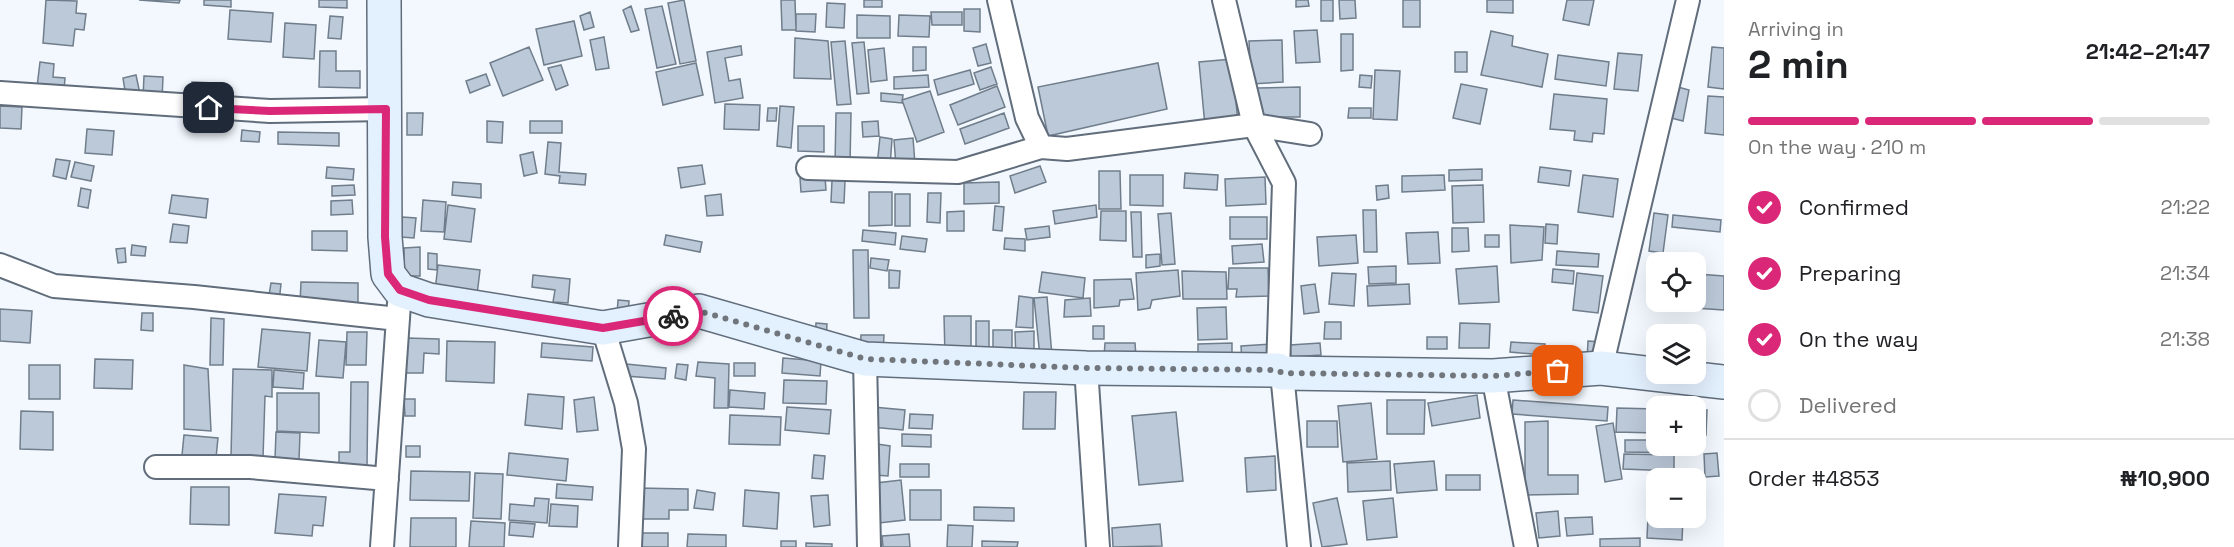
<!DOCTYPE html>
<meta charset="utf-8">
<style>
body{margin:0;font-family:"Space Grotesk",sans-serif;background:#f2f2f2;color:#202124;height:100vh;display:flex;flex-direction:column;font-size:22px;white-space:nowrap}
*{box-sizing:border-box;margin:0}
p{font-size:20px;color:#757577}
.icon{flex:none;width:33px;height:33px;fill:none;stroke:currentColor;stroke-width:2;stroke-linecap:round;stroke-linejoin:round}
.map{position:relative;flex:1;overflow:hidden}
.details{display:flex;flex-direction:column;background:#fff;width:510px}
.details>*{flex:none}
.tools{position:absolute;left:1646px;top:252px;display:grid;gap:12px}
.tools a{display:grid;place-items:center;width:60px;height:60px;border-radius:12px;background:#fff;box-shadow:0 6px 24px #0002;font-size:30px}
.pin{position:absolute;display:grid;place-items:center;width:51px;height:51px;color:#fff;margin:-26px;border-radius:12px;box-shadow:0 3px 9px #0006}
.courier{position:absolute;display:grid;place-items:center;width:60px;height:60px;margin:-30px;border:4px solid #db2777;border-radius:50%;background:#fff;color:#222;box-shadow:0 2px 8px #0007}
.summary em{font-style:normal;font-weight:600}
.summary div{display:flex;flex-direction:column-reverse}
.summary{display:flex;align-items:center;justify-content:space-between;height:102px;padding:0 24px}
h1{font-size:39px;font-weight:600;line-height:45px}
.bar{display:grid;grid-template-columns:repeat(4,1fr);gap:9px 6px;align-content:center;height:72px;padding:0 24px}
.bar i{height:8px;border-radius:4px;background:#e0e0e0}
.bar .active{background:#db2777}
.bar p{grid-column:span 4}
.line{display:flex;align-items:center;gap:15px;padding:0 24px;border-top:2px solid #e0e0e0}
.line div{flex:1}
ol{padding:0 24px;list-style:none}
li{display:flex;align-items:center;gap:18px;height:66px}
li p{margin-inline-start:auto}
li .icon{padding:6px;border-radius:50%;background:#db2777;color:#fff;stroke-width:4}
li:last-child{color:#757577}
li i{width:33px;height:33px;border:3px solid #e0e0e0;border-radius:50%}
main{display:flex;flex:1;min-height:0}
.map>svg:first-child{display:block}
</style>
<main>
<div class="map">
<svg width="1724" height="547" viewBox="0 0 1724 547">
<rect width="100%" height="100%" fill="#f2f8fe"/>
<path fill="#bcc9d9" stroke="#707d8b" stroke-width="1.5" d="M46 0 77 1 76 13 86 14 84 30 75 29 73 46 43 43Z
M139 0H180L179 3Z
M204 0H231V7L204 5Z
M319 0H347V8L319 7Z
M684 0 696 61 680 64 668 3Z
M781 0H795L796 30H782Z
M864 0H882V7H864Z
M1296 0H1308L1309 6 1296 7Z
M1321 0H1333V21H1321Z
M1339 0H1355L1356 18 1340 19Z
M1403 0H1420V27H1403Z
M1487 0H1513V13L1487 12Z
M1567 0H1594L1589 25 1563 20Z
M827 3 845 4 844 28 826 27Z
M631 6 639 30 631 32 623 10Z
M662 6 676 64 657 68 645 9Z
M964 9H980V32L964 31Z
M230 10 273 13 271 42 228 39Z
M590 12 594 27 584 30 580 16Z
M931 12H962V25H932Z
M796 14H816L815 32 796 31Z
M857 15 890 16V38H857Z
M899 15 930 16 929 37 898 36Z
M330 16 343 17 341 39 328 38Z
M574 21 582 56 544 65 536 29Z
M285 23 316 25 314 59 283 57Z
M1317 30 1320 62 1296 63 1294 31Z
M1491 31 1513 36 1512 46 1548 54 1542 87 1481 75Z
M1341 34H1353V70L1341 71Z
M604 37 609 68 596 70 590 40Z
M795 38 828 41 831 79 794 78Z
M1282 40 1283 82 1251 84 1249 41Z
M845 41 851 104 837 105 831 42Z
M864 42 869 93 857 94 852 43Z
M986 44 991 63 978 66 973 48Z
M741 46 742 55 725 58 729 81 740 79 743 98 715 103 707 52Z
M529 47 543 80 503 96 490 63Z
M913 47H926V70L913 71Z
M1712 47 1724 48V89L1708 87Z
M884 48 887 80 871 82 868 50Z
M320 51H336V71H360V88L319 87Z
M1455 52H1467V72H1455Z
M1618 53 1642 55 1638 91 1614 89Z
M1558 55 1609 62 1606 86 1555 79Z
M1232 59 1238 123 1205 126 1199 62Z
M40 62 54 64 53 77 65 78 64 90 37 87Z
M696 63 703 95 663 105 656 72Z
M1158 63 1167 109 1048 136 1038 87Z
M561 65 568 85 556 90 548 68Z
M991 67 997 84 980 90 974 73Z
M970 70 974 84 938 95 934 80Z
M1375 70 1400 71 1397 120 1373 119Z
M486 74 490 85 470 93 466 81Z
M136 75 140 94 126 97 123 78Z
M928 75 929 87 894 89V77Z
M1360 75 1372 76 1371 88 1359 87Z
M144 76 163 77 162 99 143 97Z
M192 82 215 83V102L192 101Z
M1461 84 1487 89 1480 124 1453 118Z
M997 86 1005 107 958 125 950 105Z
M1300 87V117H1257V88Z
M1678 87 1689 90 1683 121 1671 118Z
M930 91 944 132 917 142 902 100Z
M881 93 903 95 902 103 881 101Z
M1554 94 1607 99 1604 134 1593 133 1592 142 1574 140 1575 131 1550 129Z
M1708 96 1724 97V135L1705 133Z
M725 104 760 105 759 130 724 129Z
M0 106 22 107 21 129 0 128Z
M780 106 794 107 791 148 777 146Z
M768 108H777L776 121H767Z
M1349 108H1371V118H1348Z
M407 113H423L422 135H407Z
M836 113H851L850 165H835Z
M1004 113 1009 128 965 144 960 129Z
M487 121 503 122 502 143 487 142Z
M530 121H562V133H530Z
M878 121 879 136 863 137 862 122Z
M798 126H824V152L798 151Z
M87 129 114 131 112 155 85 153Z
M242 130 260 132 259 142 241 141Z
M278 132 339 133V146L278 144Z
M880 137 892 139 890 167 877 166Z
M913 138 915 164 896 166 894 140Z
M548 142 561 143 559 172 586 174 585 185 559 183 560 176 545 174Z
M533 152 537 173 524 176 520 155Z
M56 159 70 161 66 179 53 176Z
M75 162 94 166 91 181 71 177Z
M702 165 705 184 681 188 678 168Z
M1040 166 1046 182 1015 193 1010 176Z
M327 167 354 169 353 180 326 178Z
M1540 167 1571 171 1569 186 1538 182Z
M1482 169V180L1449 181V170Z
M1099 171H1120L1121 209H1099Z
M1185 173 1218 175 1217 190 1184 188Z
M1130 175H1163V206L1130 205Z
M1444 175 1445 190 1402 192V176Z
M1583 175 1618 179 1613 217 1578 212Z
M825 177 826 190 801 192 800 178Z
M1265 177 1266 204 1226 206 1225 179Z
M832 180 845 181 844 203 831 202Z
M453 182 481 184V198L452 195Z
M999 182V203L964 204V183Z
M354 185 355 195 332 196V186Z
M1388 185 1389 198 1377 200 1376 186Z
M1483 185 1484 222 1453 223 1452 186Z
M81 188 91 190 88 208 78 206Z
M869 192H892V225L869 226Z
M928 193H941L940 223 927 222Z
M721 194 723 215 707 216 705 196Z
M895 194H910V226H895Z
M172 195 208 199 206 218 169 213Z
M352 200 353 214 331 215V201Z
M423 200 446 202 444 232 421 231Z
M448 205 475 209 471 242 444 239Z
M1096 205 1097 217 1055 224 1053 211Z
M995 206 1004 207 1002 231 993 230Z
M1363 210H1376L1377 252H1364Z
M964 211V231H947V212Z
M1101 211H1126V241L1100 240Z
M1131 212H1141L1142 257H1133Z
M1171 213 1175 264 1162 265 1158 214Z
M1654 213 1668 215 1663 253 1649 251Z
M1673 215 1721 220 1720 232 1672 227Z
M402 217 416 218 414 238 401 237Z
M1230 217H1267V239H1230Z
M173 224 189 226 187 243 170 242Z
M1546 224 1558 225 1557 244 1545 243Z
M1510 225 1544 227 1542 260 1511 263Z
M1049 226 1050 237 1027 240 1025 229Z
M1452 228H1468L1469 251 1452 252Z
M863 230 896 233 895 245 862 241Z
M312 231H347V251L312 250Z
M1438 232 1440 263 1408 264 1406 233Z
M666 235 702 242 700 252 664 245Z
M1356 235 1358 263 1319 266 1317 237Z
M1485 235H1499V247H1485Z
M902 236 927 239 925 252 900 249Z
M1005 238 1025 239V251L1004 249Z
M1262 244 1264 262 1233 264 1232 246Z
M132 245 146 247 145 256 131 255Z
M420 247V276H404V248Z
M125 248 126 262 118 263 116 249Z
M853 250H868L869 318H854Z
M1557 251 1599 254 1598 267 1556 265Z
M428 253 437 254V270L428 269Z
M1160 254V266L1146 268V255Z
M871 258 889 260 887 271 870 268Z
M438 265 480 270 477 295 435 291Z
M1396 266V283L1369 284 1368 267Z
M1497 266 1499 302 1459 304 1456 269Z
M1229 268H1268L1269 296 1236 297 1237 289H1228Z
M1553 269 1574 271 1573 284 1552 282Z
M889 270 900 271 899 288H889Z
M1178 270 1180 296 1152 300 1150 308 1138 310 1136 273Z
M1182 271 1226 272 1227 299H1183Z
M1042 272 1085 278 1083 298 1039 292Z
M1332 273 1356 274 1354 306 1329 304Z
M1577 273 1603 276 1598 313 1573 310Z
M1697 274 1724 276V310L1694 308Z
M533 275 570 279 568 303 553 302 555 290 532 287Z
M1131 279 1134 299 1120 300 1119 306 1094 308V280Z
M301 282 358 283V305L300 304Z
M271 283 281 284 279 302 268 301Z
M1315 284 1319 312 1304 314 1301 286Z
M1409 284 1410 304 1368 306 1367 286Z
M1019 296 1033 298V328L1016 327Z
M1047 297 1052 356 1040 357 1034 298Z
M1090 298 1091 316 1064 317 1065 300Z
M618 300 629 301 628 316 617 315Z
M1226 307 1227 339 1198 340 1197 308Z
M0 309 32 311 30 343 0 341Z
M142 313H153V331L141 330Z
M944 316H971V356H945Z
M211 318 224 319 223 365H210Z
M976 321H989V351H976Z
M1325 322H1341V339H1324Z
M816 323 827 324 826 340 815 339Z
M1460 323 1490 324 1489 348H1459Z
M1093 326H1104V339H1093Z
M262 329 310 333 307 371 258 367Z
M993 330H1012V357H993Z
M1034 331V359L1016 360 1015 332Z
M347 332H367L366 365H346Z
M861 335H884L883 352H860Z
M1427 337H1447V349H1427Z
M407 338 439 339V354L424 353 423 373H406Z
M319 340 346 342 343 378 316 376Z
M447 341 495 342 494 383 446 381Z
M1588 341 1601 342 1600 360 1587 359Z
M1511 342 1545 344 1544 355 1510 352Z
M542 343 593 347 592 361 541 357Z
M1105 343H1135L1136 357H1104Z
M1232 343V357H1198V344Z
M1320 343 1321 355 1291 357 1290 345Z
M1273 344 1274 360 1242 362 1241 346Z
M783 358 821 361 820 376 782 373Z
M95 359 133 360 132 389 94 388Z
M698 362 729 364 728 408H714L715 378 696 376Z
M734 363H755V376H734Z
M626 364 666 368 665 379 625 376Z
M677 364 688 365 686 380 675 378Z
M29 365H60V399H29Z
M184 365 208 369 211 431 184 429Z
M233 369 272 370V397L265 396 263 458 231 457Z
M274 370 304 373 303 389 273 387Z
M784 380 827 381 826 404 783 403Z
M351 382H368L367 468H339V452H350Z
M730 390 765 393 764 409 729 407Z
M1024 392H1056L1055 429H1023Z
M277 393H319V433L277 431Z
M528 394 564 397 562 429 525 425Z
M1477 395 1480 418 1432 426 1428 403Z
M594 397 598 430 577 432 574 400Z
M404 399H415V416H405Z
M1387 400H1425L1424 434H1387Z
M1513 400 1608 407 1607 421 1512 414Z
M1371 403 1377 459 1343 462 1338 406Z
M787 407 831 410 829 434 785 430Z
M873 407 905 410 903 430 871 427Z
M1617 408 1656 409V433L1616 432Z
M1695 410H1707L1706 435 1695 434Z
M21 411 53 412V450L20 449Z
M1176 412 1183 481 1139 485 1132 416Z
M910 414 933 415 932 429 909 428Z
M730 415 781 417 780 445 729 444Z
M1307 421H1337L1338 447H1307Z
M1548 421V475H1578V494L1525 495V422Z
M1613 423 1622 479 1605 482 1596 426Z
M276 432 300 433 299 460 275 459Z
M902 434 931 435V447L902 446Z
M184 435 218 438 216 458 182 455Z
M1625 440H1656V446H1688L1687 453 1625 452Z
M877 444 890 446 888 476 875 475Z
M406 446H420V457H406Z
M509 453 568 459 566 481 507 475Z
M1717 453 1719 476 1705 477 1704 454Z
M1624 454 1674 455V471L1623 469Z
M814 455 825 456 823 479 812 478Z
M1275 456 1276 490 1247 492 1245 458Z
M1390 461 1391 490 1348 492 1347 463Z
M1434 461 1437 490 1397 493 1394 464Z
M900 464H929V477H900Z
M411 471 470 472 469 501 410 500Z
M1664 472H1676V478H1664Z
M475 473 503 474 501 519 473 518Z
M1446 475H1480V490H1446Z
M901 480 905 520 879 523 876 483Z
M557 484 593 487 592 500 556 498Z
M191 487H229V525L190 524Z
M638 488 688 489V510H669V519H638Z
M697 490 715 493 713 510 694 508Z
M745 490 779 493 777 529 743 526Z
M910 490H941V520H910Z
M279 494 326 497 323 526 313 525 312 536 275 533Z
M828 495 830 525 814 527 811 496Z
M535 498 549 499 547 523 509 520 510 504 534 506Z
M1337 498 1347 544 1322 547 1313 503Z
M1393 498 1397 537 1367 540 1363 501Z
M551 504 578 506 577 527 549 526Z
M974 507 1014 508V521L974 520Z
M1558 511 1560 536 1539 538 1536 513Z
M1648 516 1683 518 1682 540 1647 538Z
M1592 517 1593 534 1567 536 1565 518Z
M411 518H456V547H410Z
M471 521 505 523 504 547H469Z
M510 522 535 524 533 537 509 535Z
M1160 524 1162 546 1113 547 1112 528Z
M948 525 973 526 972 547H947Z
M642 533H668V547H642Z
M688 534 726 535V547H687Z
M909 534 910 547H883L882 536Z
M1640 538V547H1600V539Z
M781 541H796V547H781Z
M982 541 1018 542 1017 547H982Z
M806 543 832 544V547H806Z"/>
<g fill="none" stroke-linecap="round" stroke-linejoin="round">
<g stroke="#616d7b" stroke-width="26">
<path id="street" d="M999 0 1027 118 1041 147
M1224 0 1254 125 1284 183 1278 370
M0 93 270 111 386 109
M808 168 958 172 1041 147 1067 149 1254 125 1310 134
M0 265 54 286 194 297 398 319
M603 328 626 403 634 449 630 547
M865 359 869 547
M1086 368 1098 547
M1601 368 1688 0
M1282 373 1299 547
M1493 376 1526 547
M156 467H250L387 479
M382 547 399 304"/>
</g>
<g stroke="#616d7b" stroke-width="36">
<path id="secondary" d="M384 0 385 237 388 274 400 290 429 300 603 328 699 311 865 359 1086 368 1278 370 1282 373 1493 376 1601 368 1724 382"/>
</g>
<use href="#street" stroke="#fff" stroke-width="22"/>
<use href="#secondary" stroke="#e3f0fe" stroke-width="33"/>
</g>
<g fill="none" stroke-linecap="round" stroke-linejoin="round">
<path stroke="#71767c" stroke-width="6" stroke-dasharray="0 10.8" d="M673 316 699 311 866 359 1086 368 1278 370 1282 373 1493 376 1558 371"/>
<path stroke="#db2777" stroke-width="8" d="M209 108 270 111 386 109 385 237 388 274 400 290 429 300 603 328 673 316"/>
</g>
</svg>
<div class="tools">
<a><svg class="icon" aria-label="locate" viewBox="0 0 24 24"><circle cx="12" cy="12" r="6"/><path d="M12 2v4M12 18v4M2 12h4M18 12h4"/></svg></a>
<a><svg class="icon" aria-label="layers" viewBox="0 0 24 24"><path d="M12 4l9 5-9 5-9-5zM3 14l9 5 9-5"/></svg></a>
<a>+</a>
<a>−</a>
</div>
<div class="pin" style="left:1558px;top:371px;background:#ea580c"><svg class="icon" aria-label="bag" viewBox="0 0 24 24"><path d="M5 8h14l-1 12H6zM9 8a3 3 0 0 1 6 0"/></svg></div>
<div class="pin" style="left:209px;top:108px;background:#1f2937"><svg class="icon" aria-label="home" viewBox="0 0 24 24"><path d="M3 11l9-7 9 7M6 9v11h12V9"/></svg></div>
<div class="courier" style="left:673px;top:316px"><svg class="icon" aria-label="bike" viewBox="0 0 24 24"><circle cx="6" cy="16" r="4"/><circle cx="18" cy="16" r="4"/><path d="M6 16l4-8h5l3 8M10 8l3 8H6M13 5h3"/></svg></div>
</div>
<section class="details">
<div class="summary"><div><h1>2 min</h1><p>Arriving in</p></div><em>21:42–21:47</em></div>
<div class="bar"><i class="active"></i><i class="active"></i><i class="active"></i><i></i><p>On the way · 210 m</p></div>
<ol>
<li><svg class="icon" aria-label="check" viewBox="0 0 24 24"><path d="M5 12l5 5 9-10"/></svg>Confirmed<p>21:22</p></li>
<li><svg class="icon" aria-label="check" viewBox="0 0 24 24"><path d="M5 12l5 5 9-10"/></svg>Preparing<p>21:34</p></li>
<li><svg class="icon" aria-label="check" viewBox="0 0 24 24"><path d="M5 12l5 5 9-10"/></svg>On the way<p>21:38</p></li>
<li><i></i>Delivered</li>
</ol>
<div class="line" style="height:78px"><div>Order #4853</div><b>₦10,900</b></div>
</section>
</main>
